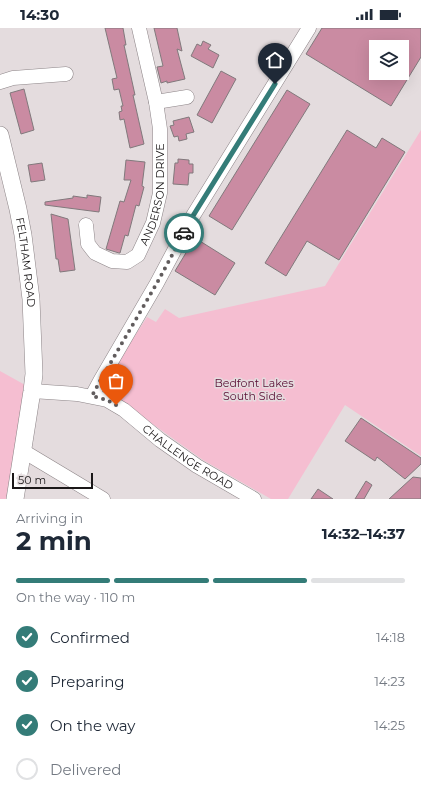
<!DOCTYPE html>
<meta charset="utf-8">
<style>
body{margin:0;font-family:Montserrat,sans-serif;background:#f6f6f7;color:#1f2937;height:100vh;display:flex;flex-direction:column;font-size:15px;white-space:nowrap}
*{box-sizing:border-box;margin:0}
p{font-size:13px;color:#747a83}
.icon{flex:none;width:22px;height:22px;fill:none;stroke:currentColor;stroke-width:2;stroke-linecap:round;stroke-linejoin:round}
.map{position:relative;height:471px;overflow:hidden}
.side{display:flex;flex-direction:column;background:#fff;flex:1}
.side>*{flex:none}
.fabs{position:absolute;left:369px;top:12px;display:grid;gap:8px}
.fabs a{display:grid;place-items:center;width:40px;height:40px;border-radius:0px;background:#fff;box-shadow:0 4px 16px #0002;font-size:20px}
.scale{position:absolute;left:12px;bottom:10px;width:81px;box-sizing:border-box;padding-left:4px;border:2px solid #1a1718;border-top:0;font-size:11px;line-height:14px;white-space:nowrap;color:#1a1718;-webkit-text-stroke:3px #e4dcde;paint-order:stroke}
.pin{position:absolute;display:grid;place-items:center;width:34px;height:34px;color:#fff;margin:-41px -17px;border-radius:50% 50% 50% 0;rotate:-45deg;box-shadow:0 0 4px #0007}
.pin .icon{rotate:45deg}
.courier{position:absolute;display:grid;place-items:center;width:40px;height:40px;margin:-20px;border:3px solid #347c78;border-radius:50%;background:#fff;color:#222;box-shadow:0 1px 5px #0007}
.summary em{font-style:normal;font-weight:700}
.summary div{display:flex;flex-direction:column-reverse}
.summary{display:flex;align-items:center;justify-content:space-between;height:68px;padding:0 16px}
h1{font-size:26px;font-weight:700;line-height:30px}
.bar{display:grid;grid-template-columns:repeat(4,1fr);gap:6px 4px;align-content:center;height:48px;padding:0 16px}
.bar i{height:5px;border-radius:3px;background:#e0e1e3}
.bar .active{background:#347c78}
.bar p{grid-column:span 4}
ol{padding:0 16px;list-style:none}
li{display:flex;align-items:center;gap:12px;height:44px}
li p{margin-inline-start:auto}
li .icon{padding:4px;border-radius:50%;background:#347c78;color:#fff;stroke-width:4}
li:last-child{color:#747a83}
li i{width:22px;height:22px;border:2px solid #e0e1e3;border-radius:50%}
.status{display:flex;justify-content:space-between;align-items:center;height:28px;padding:0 20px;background:#fff;direction:ltr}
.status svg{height:11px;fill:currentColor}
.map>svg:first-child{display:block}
</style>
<div class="status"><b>14:30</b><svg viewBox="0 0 49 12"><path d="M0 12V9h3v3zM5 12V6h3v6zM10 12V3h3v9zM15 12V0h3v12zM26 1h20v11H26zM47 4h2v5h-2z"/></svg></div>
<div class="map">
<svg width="421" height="471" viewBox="0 0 421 471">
<rect width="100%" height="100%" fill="#e4dcde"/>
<path fill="#f5bed1" d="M421 102V428L345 377 288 471H271L203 432 119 372 110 346 147 289 156 294 165 281 179 290 325 258Z
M0 343 27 358 7 471H0Z"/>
<path fill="#ca8ba2" stroke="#81797c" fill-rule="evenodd" d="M105 0H123L126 17H124L135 67H133L144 116 130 120 124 91 120 92 119 84 122 83 121 78H123L119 61 114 62 112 51 117 50Z
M154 0H177L182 23 177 21 185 51 167 55V53L161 55 157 39 163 38Z
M322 0H421V29L391 78 306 26ZM376 19H402V45H376Z
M203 13 211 17 208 21 219 27 213 40 191 28 197 16 201 18Z
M221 43 236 51 212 95 197 87Z
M24 61 34 102 21 106 10 65Z
M287 62 310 76 232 202 209 188Z
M189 89 194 104 186 106 187 111 179 113 178 108 174 109 170 98 174 97 173 93Z
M347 102 376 120 382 110 405 124 339 232 307 213 286 248 265 235Z
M178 131 189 132V136H193V145H189L188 157 173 156 175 135H178Z
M126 132 145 134 142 158 144 159 139 178 136 177 128 208 125 207 120 225H119L106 221 120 173 124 174 131 152H124Z
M42 135 45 152 31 154 28 137Z
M87 167 101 169 99 184 45 177V174L73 170V168L87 170Z
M51 186 68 191 75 242 60 244 58 231H56Z
M195 210 235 235 215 267 175 243Z
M361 390 421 430V436L405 451 377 429 375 433 345 413Z
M413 449 421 450V471H389Z
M366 453 372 457 364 471H355Z
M318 461 333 471H311Z"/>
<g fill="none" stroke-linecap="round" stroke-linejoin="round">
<g stroke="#8c8487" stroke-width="15">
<g id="minor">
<path d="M0 54 13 50 66 46"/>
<path d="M156 74 187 69"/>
<path id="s1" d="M86 197 88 216 95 225 112 233 127 234 138 227 153 195 160 165V101L156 74 139 0"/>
<path id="s2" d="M32 363 77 366 107 372 124 382 160 412 197 438 254 471"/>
<path d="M92 368 100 353 157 255 191 191 309 0"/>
<path d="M23 423 103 471"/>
</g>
</g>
<g stroke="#8c8487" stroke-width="18">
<g id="major">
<path id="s3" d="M0 107 18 181 23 207 31 271 34 346 32 363 15 471"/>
</g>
</g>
<use href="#minor" stroke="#fff" stroke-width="14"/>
<use href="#major" stroke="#fff" stroke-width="17"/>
</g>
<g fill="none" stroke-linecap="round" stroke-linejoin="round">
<path stroke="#615c5d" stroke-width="4" stroke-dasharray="0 7.2" d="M116 377 107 372 92 368 100 353 157 255 184 205"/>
<path stroke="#347c78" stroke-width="5" d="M184 205 191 191 275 56"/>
</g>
<g text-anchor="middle" stroke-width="3" stroke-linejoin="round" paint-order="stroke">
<g font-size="11" fill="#1a1718" stroke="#e4dcde">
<text dy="4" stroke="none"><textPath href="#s1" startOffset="141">ANDERSON DRIVE</textPath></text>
<text dy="4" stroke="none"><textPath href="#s3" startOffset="130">FELTHAM ROAD</textPath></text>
<text dy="4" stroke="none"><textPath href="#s2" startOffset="175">CHALLENGE ROAD</textPath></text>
</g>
<g font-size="11" fill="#5a0e34" stroke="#e4dcde">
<text x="254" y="359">Bedfont Lakes<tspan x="254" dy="13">South Side.</tspan></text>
</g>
</g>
</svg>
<div class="fabs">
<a><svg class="icon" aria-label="layers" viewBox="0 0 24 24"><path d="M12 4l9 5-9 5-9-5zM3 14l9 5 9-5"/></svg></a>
</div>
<div class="scale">50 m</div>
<div class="pin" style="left:116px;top:377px;background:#ea580c"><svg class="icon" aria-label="bag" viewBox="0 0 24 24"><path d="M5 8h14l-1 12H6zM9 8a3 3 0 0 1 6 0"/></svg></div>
<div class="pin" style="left:275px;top:56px;background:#1f2937"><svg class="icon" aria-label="home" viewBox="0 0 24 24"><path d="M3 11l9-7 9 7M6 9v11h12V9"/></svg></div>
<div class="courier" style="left:184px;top:205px"><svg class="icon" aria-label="car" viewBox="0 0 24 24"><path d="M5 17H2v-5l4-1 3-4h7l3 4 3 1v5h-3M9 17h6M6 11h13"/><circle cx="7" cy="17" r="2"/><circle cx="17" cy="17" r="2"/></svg></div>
</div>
<section class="side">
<div class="summary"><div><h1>2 min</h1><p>Arriving in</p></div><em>14:32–14:37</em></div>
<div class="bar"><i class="active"></i><i class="active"></i><i class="active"></i><i></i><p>On the way · 110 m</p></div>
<ol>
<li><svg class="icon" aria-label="check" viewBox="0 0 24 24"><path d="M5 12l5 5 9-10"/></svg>Confirmed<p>14:18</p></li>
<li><svg class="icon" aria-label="check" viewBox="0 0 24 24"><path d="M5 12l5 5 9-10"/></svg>Preparing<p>14:23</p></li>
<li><svg class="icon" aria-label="check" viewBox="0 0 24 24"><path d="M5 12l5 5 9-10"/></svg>On the way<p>14:25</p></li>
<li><i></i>Delivered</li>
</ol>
</section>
